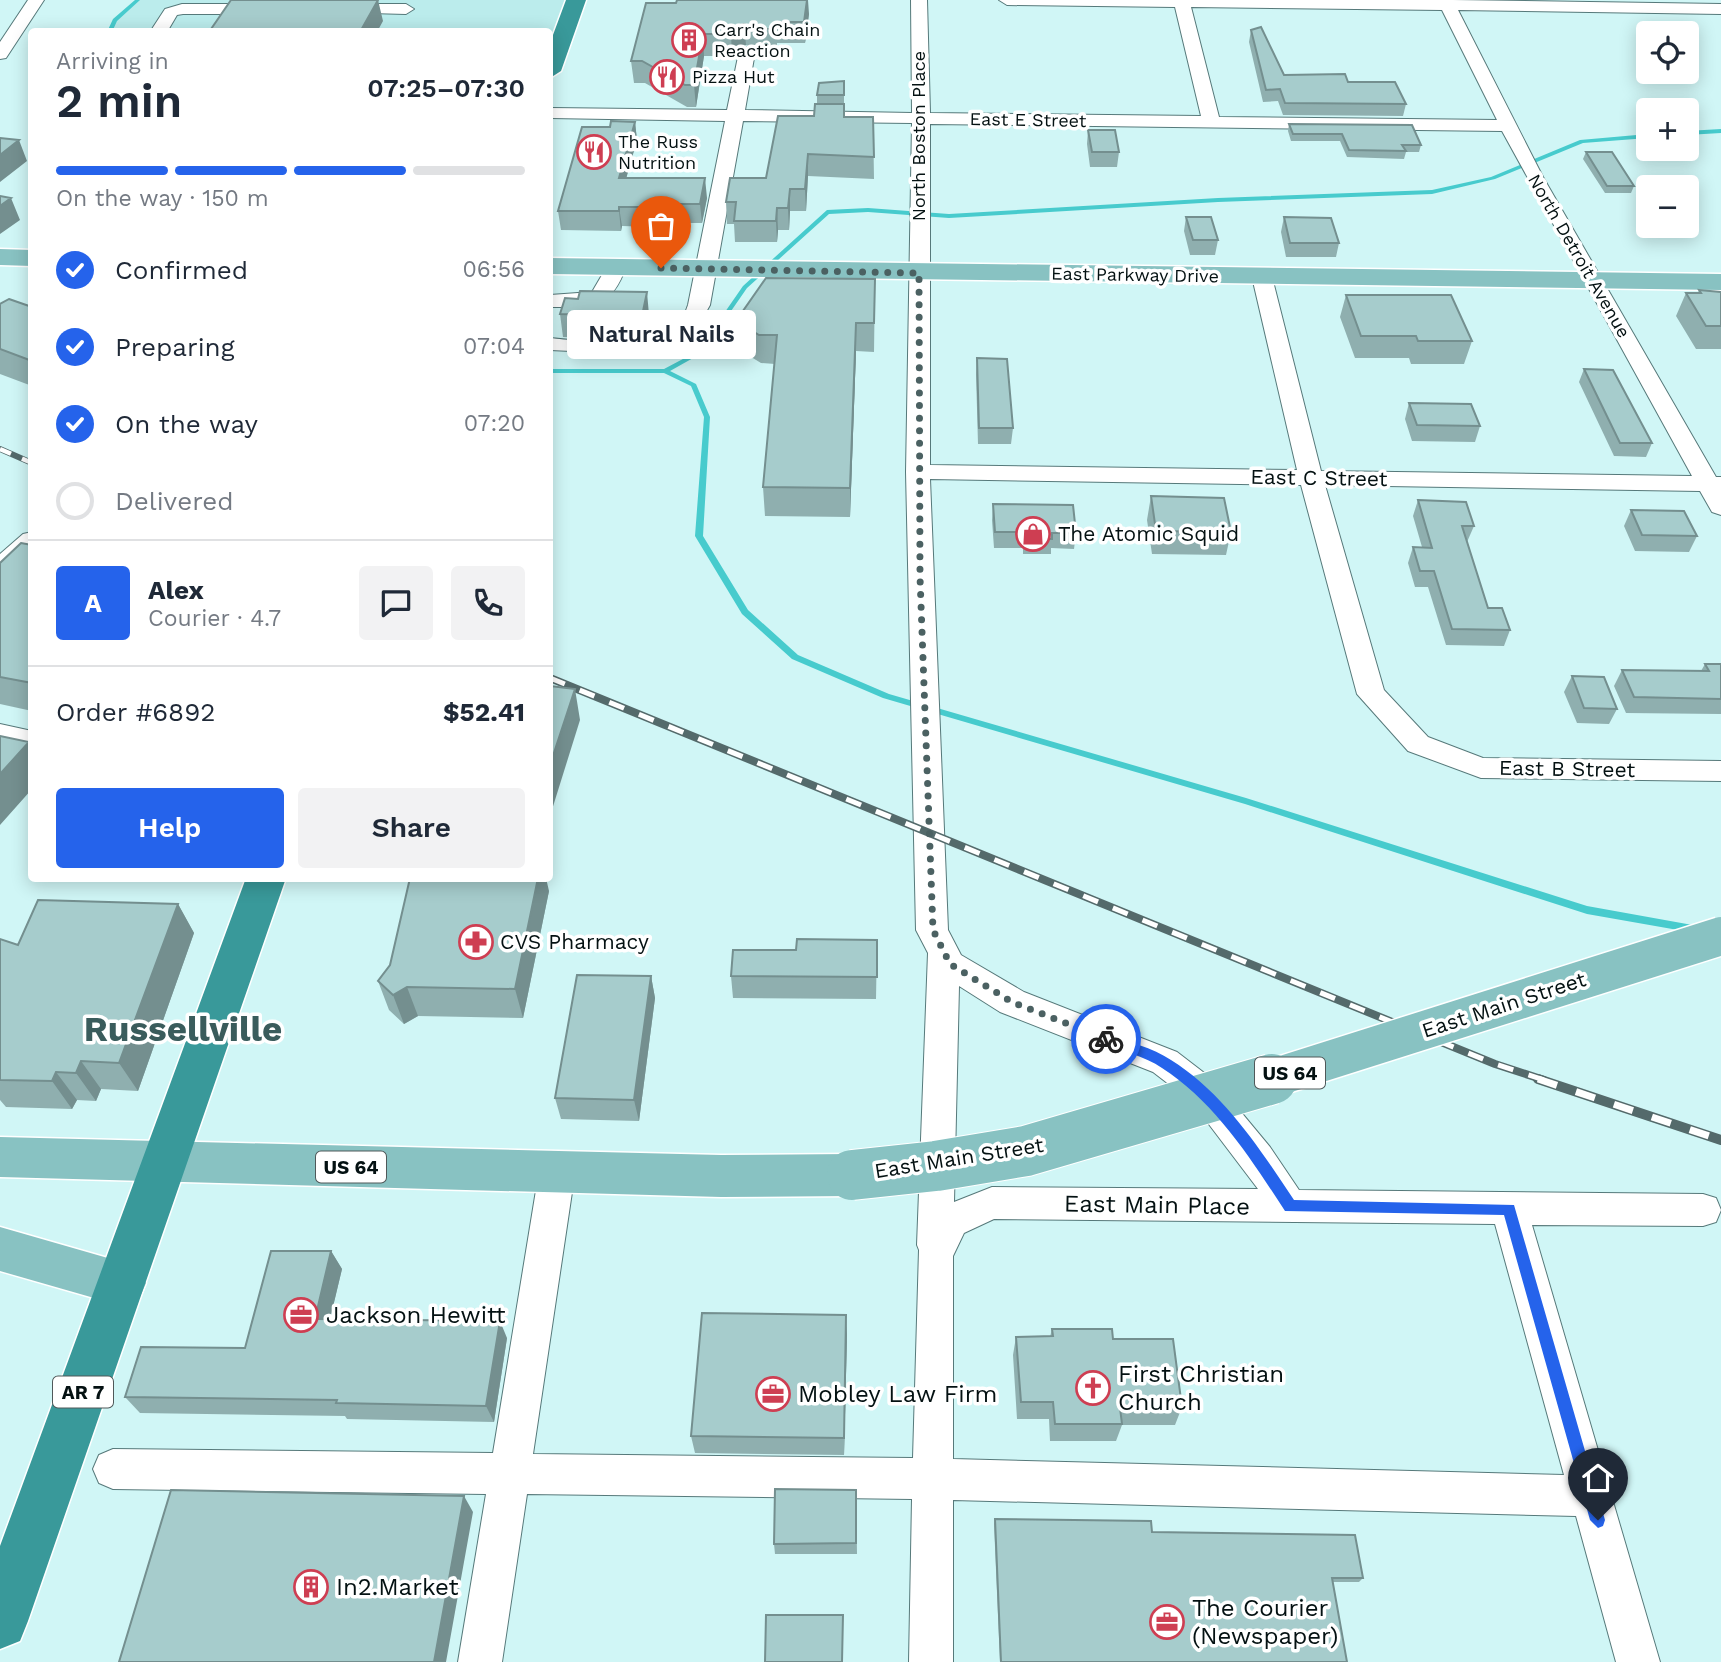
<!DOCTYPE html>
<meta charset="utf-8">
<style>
body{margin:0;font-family:"Work Sans",sans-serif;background:#f2f2f3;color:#1f2937;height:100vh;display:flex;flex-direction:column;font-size:26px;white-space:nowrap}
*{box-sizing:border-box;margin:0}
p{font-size:23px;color:#747a83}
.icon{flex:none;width:38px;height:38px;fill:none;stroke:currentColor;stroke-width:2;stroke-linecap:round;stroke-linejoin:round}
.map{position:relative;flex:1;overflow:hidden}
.details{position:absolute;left:28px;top:28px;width:525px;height:854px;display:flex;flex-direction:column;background:#fff;border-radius:7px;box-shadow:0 4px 18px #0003}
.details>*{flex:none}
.fabs{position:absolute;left:1636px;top:21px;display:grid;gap:14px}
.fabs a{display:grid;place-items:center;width:63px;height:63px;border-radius:7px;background:#fff;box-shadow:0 4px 18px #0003;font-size:35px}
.pin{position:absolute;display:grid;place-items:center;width:60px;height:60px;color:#fff;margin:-72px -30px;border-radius:50% 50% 50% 0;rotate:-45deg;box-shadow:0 0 7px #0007}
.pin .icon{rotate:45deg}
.courier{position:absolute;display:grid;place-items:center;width:70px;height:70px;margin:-35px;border:5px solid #2563eb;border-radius:50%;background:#fff;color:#222;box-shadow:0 2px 9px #0007}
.bubble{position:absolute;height:49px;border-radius:7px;background:#fff;box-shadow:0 4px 18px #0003;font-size:23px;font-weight:600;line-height:49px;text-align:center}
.headline em{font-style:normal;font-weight:600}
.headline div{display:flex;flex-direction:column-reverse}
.headline{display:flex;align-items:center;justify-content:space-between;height:119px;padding:0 28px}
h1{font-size:46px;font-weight:600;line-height:52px}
.bar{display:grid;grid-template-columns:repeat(4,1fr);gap:10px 7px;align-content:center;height:84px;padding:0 28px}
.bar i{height:9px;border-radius:5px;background:#e0e1e3}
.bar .selected{background:#2563eb}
.bar p{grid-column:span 4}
.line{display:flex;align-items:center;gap:18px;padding:0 28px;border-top:2px solid #e0e1e3}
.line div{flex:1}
.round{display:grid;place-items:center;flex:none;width:74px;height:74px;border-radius:7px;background:#f2f2f3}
ol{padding:0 28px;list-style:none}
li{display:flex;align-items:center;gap:21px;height:77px}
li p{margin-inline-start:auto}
li .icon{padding:7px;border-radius:50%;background:#2563eb;color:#fff;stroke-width:4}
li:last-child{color:#747a83}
li i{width:38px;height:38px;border:4px solid #e0e1e3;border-radius:50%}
.action{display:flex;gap:14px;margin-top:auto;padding:14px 28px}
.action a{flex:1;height:80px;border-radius:7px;background:#2563eb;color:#fff;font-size:28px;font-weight:600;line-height:80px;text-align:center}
.action a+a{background:#f2f2f3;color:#1f2937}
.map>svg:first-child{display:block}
</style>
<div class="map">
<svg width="1721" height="1662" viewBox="0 0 1721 1662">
<rect width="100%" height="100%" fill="#d0f6f6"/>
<path fill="#bbecec" d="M138 0H576L550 73V32H109L115 20Z"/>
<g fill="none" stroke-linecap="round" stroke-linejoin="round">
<path fill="#47cbcd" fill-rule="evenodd" d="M135 0H140L117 21 112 32H107L113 19Z
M1721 129V133L1687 135V131Z
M1648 134V138L1583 143 1495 179 1432 194 1218 202 949 218 868 212 829 214 747 288 702 353 670 371 696 384 710 417 703 536 748 610 798 655 889 694 1246 798 1587 906 1698 926 1700 929 1698 932 1695 933 1587 914 1245 804 883 698 792 659 742 614 695 536 704 417 691 386 664 373H550V369H664L698 351 743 286 827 210 868 208 949 214 1218 198 1432 190 1491 177 1580 140Z"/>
<g stroke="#56797a" stroke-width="2">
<path id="minor" d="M28 0H44L6 58 0 59V42Z
M911 0H927L930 113 1201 116 1175 7 1007 5 999 0H1453L1721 4V14L1458 10 1543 177 1716 477H1721V515L1712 512 1700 491 1325 485 1384 690 1428 737 1483 758 1721 761V781L1481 778 1408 751 1357 694 1301 485 930 479 948 930 961 955 1024 992 1177 1052 1216 1082 1270 1147 1299 1190 1703 1194 1716 1198 1721 1210 1716 1222 1703 1226 1532 1225 1660 1662H1616L1576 1516 953 1500V1662H909L912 1499 527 1494 502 1662H458L486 1494 113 1489 99 1483 93 1469 99 1455 113 1449 493 1453 539 1172 544 1161 557 1156 570 1161 575 1172 533 1454 913 1458 919 1250 917 1245 928 953 916 930 906 472 912 123 743 121 710 305 691 339 677 347 636 354 550 350V338C578 341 655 351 676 330 682 323 685 313 688 305L725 121 550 118V108L727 110 739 52 747 47 755 52 745 110 912 113ZM1191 7 1442 10 1497 120 1219 117ZM930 124 1502 131 1692 476 1321 471 1272 277 1262 271 1252 277 1297 470 930 465ZM959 986 1000 1012 1153 1072 1192 1102 1258 1189 992 1187 954 1202ZM994 1219 1495 1224 1564 1475 953 1459V1256L964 1233Z
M182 4H266L274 9 266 14H183L177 15 167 32H150L165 9Z
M340 4H406L414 9 406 14 334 12 332 9Z
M616 261 626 267C610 311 591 307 550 307V295L592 292 609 263Z
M32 532V554L9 574 0 576V554L23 534Z
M0 724 32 731V751L0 744Z"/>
</g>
<g stroke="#fff" stroke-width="3">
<path id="major" d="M0 249 32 250V266L0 265Z
M550 258 1721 274V290L550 274Z
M0 1137 721 1155 852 1154 868 1160 875 1175 868 1190 852 1196 721 1197 0 1177Z
M0 1227 139 1267 146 1283 139 1299 122 1306 0 1271Z"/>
</g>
<g stroke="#fff" stroke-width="3">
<path id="highway" d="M566 0H586L561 71 550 78V43Z
M246 878H286L28 1621 20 1641 0 1649V1546Z"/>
</g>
<use href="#minor" fill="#fff" fill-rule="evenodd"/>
<use href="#major" fill="#88c2c2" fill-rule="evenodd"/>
<use href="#highway" fill="#39999a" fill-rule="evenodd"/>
<g stroke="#546a6b" stroke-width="6">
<path id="rail-far2" d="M0 449 32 463"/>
</g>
<g stroke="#546a6b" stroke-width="8">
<path id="rail-far1" d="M550 678 1495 1064 1544 1080"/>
</g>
<g stroke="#546a6b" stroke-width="10">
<path id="rail" d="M1538 1079 1721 1140"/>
</g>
<use href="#rail-far2" stroke="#fff" stroke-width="4.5" stroke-dasharray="12" stroke-linecap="butt"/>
<use href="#rail-far1" stroke="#fff" stroke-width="5" stroke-dasharray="16" stroke-linecap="butt"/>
<use href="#rail" stroke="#fff" stroke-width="7" stroke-dasharray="20" stroke-linecap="butt"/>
<g stroke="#fff" stroke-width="41" stroke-linecap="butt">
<path id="major-bridge-far1" d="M1267 1080 1721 936"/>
</g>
<g stroke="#fff" stroke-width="52" stroke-linecap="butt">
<path id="major-bridge" d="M852 1175 936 1166 1026 1151 1272 1079"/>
</g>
<use href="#major-bridge-far1" stroke="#88c2c2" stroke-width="38"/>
<use href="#major-bridge" stroke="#88c2c2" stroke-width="50"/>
</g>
<path fill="#8fafaf" d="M646 3 809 14 805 43H777V51L757 50 746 45 733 50 732 56H704L696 107H687L645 83H634L631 61Z
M1251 30 1284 75 1348 82 1406 104 1403 116 1283 115 1278 101 1263 102 1249 42Z
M844 81V117H873L874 179 808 176 806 211H790L789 230H778L777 242H735L734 224H727L726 202 766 178 814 116 817 104V95Z
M635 122 637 140 626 178 707 198 702 223H655V227L622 226 621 231 561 230 558 211 610 127Z
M1289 124 1421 145 1419 152H1406L1404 159 1347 157 1340 141H1291L1288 131Z
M1088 130 1119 152 1117 167H1090L1087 144Z
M1586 152 1634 186 1631 193H1605L1583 159Z
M1186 217 1218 240 1215 255H1190L1184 231Z
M1284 217 1339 243 1336 257H1286L1281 232Z
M875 279 874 352 856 351 850 517 765 516 763 487 775 364 761 363 738 349 736 321Z
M1699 290 1721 292V349H1696L1676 316 1686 293H1698Z
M1346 295 1472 341 1464 364H1411L1409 358H1355L1340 317Z
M578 299 649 315 644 339 563 337 560 314Z
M0 304 32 307V386L0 374Z
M977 358 1013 428 1011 444H978L976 374Z
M1584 369 1652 443 1646 457 1614 456 1579 382Z
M1409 403 1480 426 1475 442 1412 441 1405 419Z
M1151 496 1231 532 1226 555 1152 554 1147 520Z
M1418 500 1474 526 1467 542 1488 608 1510 630 1504 646 1446 645 1428 587H1415L1408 563 1413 547H1422L1413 516Z
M993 504 1076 533 1074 549 1051 548V554H1023V548H994L992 520Z
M1631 510 1697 536 1689 552 1635 551 1624 526Z
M32 545V711L0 704V563Z
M1705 664H1721V714L1626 713 1614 686 1622 670 1701 671Z
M1572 676 1617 709 1609 724 1577 723 1564 692Z
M549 891 523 1018 418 1016 404 1024 389 1010 378 981Z
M178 904 194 933 138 1091 101 1089 96 1101 77 1100 72 1109 6 1107 0 1100V939L18 945Z
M877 940 876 999 733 998 731 976 796 950Z
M651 976 655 998 639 1121 561 1119 555 1098Z
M331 1251 342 1269 330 1319 507 1338 494 1422 347 1419 345 1416 140 1413 125 1397 245 1348Z
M1052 1329 1113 1339 1182 1407 1175 1425H1122L1116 1441H1050L1049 1419H1017L1013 1355 1016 1337H1050Z
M847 1334 844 1455 695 1453 691 1436Z
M856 1490 857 1554H775L774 1544Z
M995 1519 1152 1532 1363 1578 1359 1582H1333L1347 1662H1000L994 1524Z"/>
<path fill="#748f8f" d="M378 0 383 21 377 32H360Z
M807 0H808L809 14 805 43 804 22Z
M744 24 746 45 733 50 732 56 731 34 732 29Z
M703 34 704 56 696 107 694 85Z
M635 122 637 140 621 197 619 178Z
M19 140 27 161 0 182V155Z
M808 154V176L806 211 805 189Z
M705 178 707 198 702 223 700 204Z
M790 189V211L789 230 788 208Z
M11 198 20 220 0 234V206Z
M619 207 622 226 621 231 619 211Z
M777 208 778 230 777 242 776 221Z
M647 292 649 315 644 339 642 316Z
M856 323V351L850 517V488Z
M575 689 580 720 550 816V765Z
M29 742 32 747V789L0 825V774Z
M538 878H546L549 891 523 1018 515 989Z
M178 904 194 933 138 1091 119 1063Z
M651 976 655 998 639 1121 634 1100Z
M407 987 418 1016 404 1024 393 995Z
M81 1061 101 1089 96 1101 76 1073Z
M56 1072 77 1100 72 1109 52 1081Z
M331 1251 342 1269 326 1336 315 1319Z
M846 1315 847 1334 844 1455V1438Z
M500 1321 507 1338 494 1422 486 1406Z
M464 1496 473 1512 446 1662H434Z"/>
<path fill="#a6cccc" stroke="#748f8f" stroke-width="2" d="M231 0H378L360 32H209Z
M677 0H807L804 22H776V29H756L744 24 732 29 731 34H703L694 85H685L642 61H631L646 3H676Z
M1261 27 1284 75 1345 74 1348 82H1395L1406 104 1285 103 1280 89 1266 90 1251 30Z
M844 81V95H817L819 83Z
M815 104H844V117H873L874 157 808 154 805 189H790L788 208H777L776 221H734L736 202H726L730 178H766L778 116H814Z
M611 121 635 122 619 178H705L700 204H653V207H619V211H558L582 127H610Z
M1289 124 1412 125 1421 145H1402L1406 151 1349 150 1342 134H1293Z
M1088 130H1115L1119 152H1092Z
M0 138 19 140 0 155Z
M1586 152H1612L1634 186H1607Z
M0 196 11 198 0 206Z
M1186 217H1211L1218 240H1193Z
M1284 217 1331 218 1339 243H1290Z
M766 278 875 279 874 323H856L850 488 763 487 777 335H759L736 321Z
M1699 290 1721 292V326H1706L1686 293H1701Z
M580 291 647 292 642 316 560 314 565 298 578 299Z
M1346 295H1451L1472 341H1418L1416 336H1361Z
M9 299 32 307V361L0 349V304Z
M977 358 1007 359 1013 428H979Z
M1584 369 1613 370 1652 443H1620Z
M1409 403 1471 404 1480 426 1417 425Z
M1151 496 1224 498 1231 532 1156 531Z
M1418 500 1466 502 1474 526H1462L1488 608H1502L1510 630 1452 629 1434 571H1420L1413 547 1432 548Z
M993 504 1073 505 1076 533H1052V539H1025L1024 532H995Z
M1631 510 1684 511 1697 536 1642 535Z
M21 543 32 545V683L0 677V563Z
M1705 664H1721V699L1634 697 1622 670 1709 671Z
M1572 676 1604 677 1617 709 1584 708Z
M550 686 575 689 550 765Z
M0 736 29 742 0 774Z
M410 878H538L515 989 407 987 393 995 378 981 390 965Z
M38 900 178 904 119 1063 81 1061 76 1073 56 1072 52 1081 0 1080V939L18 945Z
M797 939 877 940V977L731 976 733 950H796Z
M577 975 651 976 634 1100 555 1098Z
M271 1251H331L315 1319 500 1321 486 1406 336 1403 337 1400 125 1397 141 1347 245 1348Z
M702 1313 846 1315 844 1438 691 1436Z
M1052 1329H1112L1113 1339H1173L1182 1407 1120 1408 1122 1424H1055L1053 1402H1021L1016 1337 1053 1336Z
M775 1489 856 1490V1543L774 1544Z
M171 1490 464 1496 434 1662H119Z
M995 1519 1151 1521 1152 1532 1355 1535 1363 1578H1332L1347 1662H1001Z
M766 1615H843L842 1662H765Z"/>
<path fill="#2563eb" d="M1106 1034C1127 1041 1153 1048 1171 1060 1224 1093 1260 1149 1294 1200L1514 1205 1605 1520 1603 1526 1598 1528 1590 1520 1504 1215 1285 1211C1251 1159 1215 1102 1162 1068 1145 1056 1121 1051 1102 1043V1036Z"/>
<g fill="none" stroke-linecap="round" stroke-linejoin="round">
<path stroke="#4b6162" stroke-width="7" stroke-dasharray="0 12.6" d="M661 268 919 273 920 577 933 930 950 964 1012 1002 1106 1039"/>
</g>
<defs>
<g id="building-ring" transform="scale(1.75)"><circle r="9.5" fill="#fff" stroke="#ce3e52" stroke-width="1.5"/><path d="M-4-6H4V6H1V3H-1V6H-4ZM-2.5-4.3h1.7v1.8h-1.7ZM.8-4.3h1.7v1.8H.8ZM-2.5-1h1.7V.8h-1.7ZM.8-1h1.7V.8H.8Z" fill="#ce3e52"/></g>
<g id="restaurant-ring" transform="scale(1.75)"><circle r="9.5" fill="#fff" stroke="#ce3e52" stroke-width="1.5"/><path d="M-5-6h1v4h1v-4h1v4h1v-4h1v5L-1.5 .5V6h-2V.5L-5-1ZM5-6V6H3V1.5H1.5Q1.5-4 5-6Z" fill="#ce3e52"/></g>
<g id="shop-ring" transform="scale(1.75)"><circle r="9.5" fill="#fff" stroke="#ce3e52" stroke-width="1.5"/><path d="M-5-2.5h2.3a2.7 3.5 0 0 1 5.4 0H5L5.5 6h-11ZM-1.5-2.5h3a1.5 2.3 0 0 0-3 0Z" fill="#ce3e52"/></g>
<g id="pharmacy-ring" transform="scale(1.75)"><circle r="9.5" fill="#fff" stroke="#ce3e52" stroke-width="1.5"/><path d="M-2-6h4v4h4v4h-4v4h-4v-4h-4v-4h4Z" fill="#ce3e52"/></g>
<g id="office-ring" transform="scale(1.75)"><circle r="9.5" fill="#fff" stroke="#ce3e52" stroke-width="1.5"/><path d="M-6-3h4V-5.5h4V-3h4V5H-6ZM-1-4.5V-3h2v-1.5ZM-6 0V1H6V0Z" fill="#ce3e52"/></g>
<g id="church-ring" transform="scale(1.75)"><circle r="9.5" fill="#fff" stroke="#ce3e52" stroke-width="1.5"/><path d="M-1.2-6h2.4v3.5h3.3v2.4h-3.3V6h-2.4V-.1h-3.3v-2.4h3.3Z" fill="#ce3e52"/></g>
</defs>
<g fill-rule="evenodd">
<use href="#building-ring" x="689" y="40"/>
<use href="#restaurant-ring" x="667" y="77"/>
<use href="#restaurant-ring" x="594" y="152"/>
<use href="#shop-ring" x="1033" y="534"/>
<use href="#pharmacy-ring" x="476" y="942"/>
<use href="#office-ring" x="301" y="1315"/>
<use href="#church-ring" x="1093" y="1388"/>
<use href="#office-ring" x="773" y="1394"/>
<use href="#building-ring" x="311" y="1587"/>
<use href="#office-ring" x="1167" y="1622"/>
</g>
<g text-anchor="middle" stroke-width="7" stroke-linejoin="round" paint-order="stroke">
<g font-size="18" fill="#041112" stroke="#fff" text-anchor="start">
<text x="714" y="36">Carr's Chain<tspan x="714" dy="21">Reaction</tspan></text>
<text x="692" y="83">Pizza Hut</text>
<text x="618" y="148">The Russ<tspan x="618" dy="21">Nutrition</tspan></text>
</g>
<g font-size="18" fill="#041112" stroke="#fff">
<text transform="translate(1028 120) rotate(1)" y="6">East E Street</text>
<text transform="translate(919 136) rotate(-90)" y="6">North Boston Place</text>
<text transform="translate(1579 256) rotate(60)" y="6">North Detroit Avenue</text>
<text transform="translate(1135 275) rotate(1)" y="6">East Parkway Drive</text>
</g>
<g fill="#fff" stroke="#4f5859" stroke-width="2">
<rect x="1255" y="1057.5" width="70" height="31" rx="5"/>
<rect x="316" y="1151.5" width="70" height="31" rx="5"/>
<rect x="53" y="1376.5" width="60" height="31" rx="5"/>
</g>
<g font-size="19" font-weight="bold" fill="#041112">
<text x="1290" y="1080">US 64</text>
<text x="351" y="1174">US 64</text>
<text x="83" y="1399">AR 7</text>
</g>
<g font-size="21" fill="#041112" stroke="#fff">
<text transform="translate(1319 478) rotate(1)" y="7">East C Street</text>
<text transform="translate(1567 769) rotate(1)" y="7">East B Street</text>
<text transform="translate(1504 1005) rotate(-18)" y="7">East Main Street</text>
<text transform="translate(959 1158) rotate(-9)" y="7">East Main Street</text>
</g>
<g font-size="21" fill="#041112" stroke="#fff" text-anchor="start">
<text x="1058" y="541">The Atomic Squid</text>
<text x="500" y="949">CVS Pharmacy</text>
</g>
<g font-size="24" fill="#041112" stroke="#fff">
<text transform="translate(1157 1205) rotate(1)" y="8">East Main Place</text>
</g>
<g font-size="24" fill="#041112" stroke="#fff" text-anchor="start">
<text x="326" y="1323">Jackson Hewitt</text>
<text x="1118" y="1382">First Christian<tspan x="1118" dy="28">Church</tspan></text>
<text x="798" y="1402">Mobley Law Firm</text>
<text x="336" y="1595">In2.Market</text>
<text x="1192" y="1616">The Courier<tspan x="1192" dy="28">(Newspaper)</tspan></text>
</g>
<g font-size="35" font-weight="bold" fill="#3a5c5c" stroke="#fff">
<text x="183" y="1041">Russellville</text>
</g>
</g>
</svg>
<div class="fabs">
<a><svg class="icon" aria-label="locate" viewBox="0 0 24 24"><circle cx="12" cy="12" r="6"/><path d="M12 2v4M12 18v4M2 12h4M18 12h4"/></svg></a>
<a>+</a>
<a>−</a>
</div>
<div class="pin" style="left:661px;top:268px;background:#ea580c"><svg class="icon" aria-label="bag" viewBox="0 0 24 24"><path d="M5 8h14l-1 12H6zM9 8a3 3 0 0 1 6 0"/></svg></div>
<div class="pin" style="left:1598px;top:1520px;background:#1f2937"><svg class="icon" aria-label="home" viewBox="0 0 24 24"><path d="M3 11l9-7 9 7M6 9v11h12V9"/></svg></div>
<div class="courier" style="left:1106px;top:1039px"><svg class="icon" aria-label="bike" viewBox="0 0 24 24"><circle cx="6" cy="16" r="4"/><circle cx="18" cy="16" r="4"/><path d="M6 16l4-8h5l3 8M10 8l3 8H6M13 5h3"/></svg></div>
<div class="bubble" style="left:567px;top:310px;width:189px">Natural Nails</div>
<section class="details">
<div class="headline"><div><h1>2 min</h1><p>Arriving in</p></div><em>07:25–07:30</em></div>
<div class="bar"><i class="selected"></i><i class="selected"></i><i class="selected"></i><i></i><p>On the way · 150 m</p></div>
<ol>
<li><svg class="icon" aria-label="check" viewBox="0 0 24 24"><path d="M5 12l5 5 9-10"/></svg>Confirmed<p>06:56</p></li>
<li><svg class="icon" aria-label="check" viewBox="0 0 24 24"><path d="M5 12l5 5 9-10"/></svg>Preparing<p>07:04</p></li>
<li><svg class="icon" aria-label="check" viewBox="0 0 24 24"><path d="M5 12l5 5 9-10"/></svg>On the way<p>07:20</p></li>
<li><i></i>Delivered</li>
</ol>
<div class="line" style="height:126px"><b class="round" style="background:#2563eb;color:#fff">A</b><div><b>Alex</b><p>Courier · 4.7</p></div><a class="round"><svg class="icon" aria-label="chat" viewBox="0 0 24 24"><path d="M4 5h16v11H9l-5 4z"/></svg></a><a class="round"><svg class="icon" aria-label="phone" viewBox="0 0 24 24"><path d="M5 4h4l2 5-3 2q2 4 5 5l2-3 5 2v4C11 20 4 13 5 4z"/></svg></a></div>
<div class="line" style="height:91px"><div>Order #6892</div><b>$52.41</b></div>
<div class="action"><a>Help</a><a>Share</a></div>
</section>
</div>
